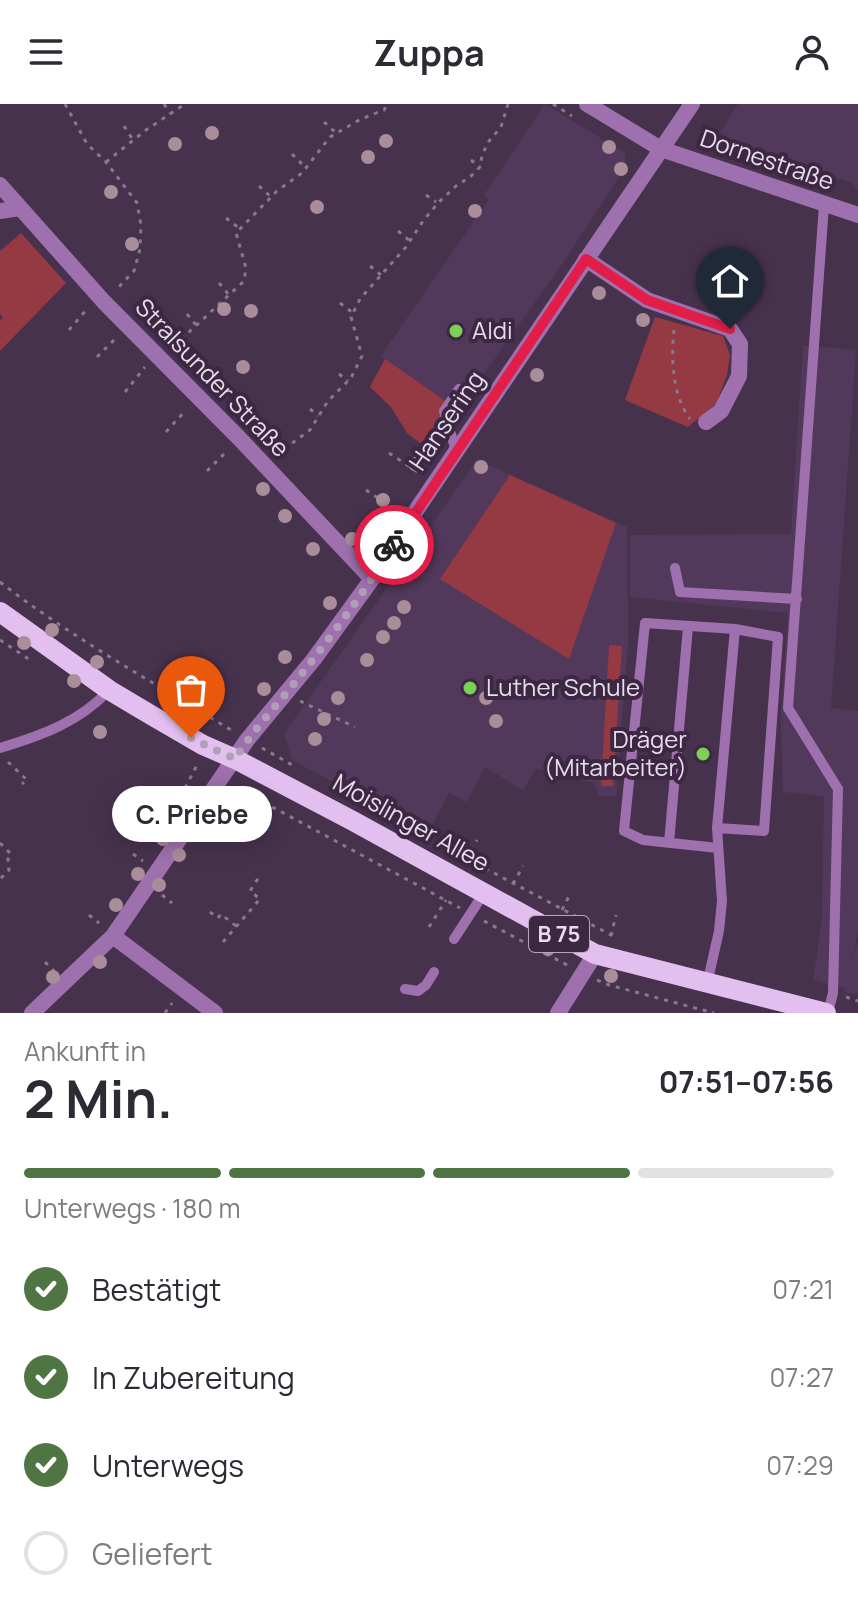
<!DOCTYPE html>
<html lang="de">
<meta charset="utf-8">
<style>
body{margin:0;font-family:Manrope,sans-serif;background:#f2f2f3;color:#2b2b33;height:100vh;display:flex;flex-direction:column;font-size:30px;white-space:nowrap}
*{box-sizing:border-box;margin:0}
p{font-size:26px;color:#7c7c81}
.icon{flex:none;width:44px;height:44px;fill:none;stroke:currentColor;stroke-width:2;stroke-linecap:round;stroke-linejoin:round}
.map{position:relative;height:909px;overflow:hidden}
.panel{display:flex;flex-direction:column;background:#fff;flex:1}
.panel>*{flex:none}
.pin{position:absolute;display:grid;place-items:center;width:68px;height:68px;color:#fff;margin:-82px -34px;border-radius:50% 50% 50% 0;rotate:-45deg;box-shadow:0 0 8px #0007}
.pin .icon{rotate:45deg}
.courier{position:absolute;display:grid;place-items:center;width:80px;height:80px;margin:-40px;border:6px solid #e11d48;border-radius:50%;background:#fff;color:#222;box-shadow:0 2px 10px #0007}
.bubble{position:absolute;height:56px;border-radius:28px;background:#fff;box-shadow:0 4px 20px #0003;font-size:26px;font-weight:700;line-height:56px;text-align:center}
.head em{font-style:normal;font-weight:700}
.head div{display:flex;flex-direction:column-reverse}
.head{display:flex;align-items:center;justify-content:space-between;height:136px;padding:0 24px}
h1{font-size:52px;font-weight:700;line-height:60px}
.bar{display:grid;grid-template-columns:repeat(4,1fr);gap:12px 8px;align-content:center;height:96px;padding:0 24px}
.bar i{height:10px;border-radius:6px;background:#e1e1e2}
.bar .selected{background:#4f7642}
.bar p{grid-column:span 4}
ol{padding:0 24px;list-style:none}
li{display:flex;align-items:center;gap:24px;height:88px}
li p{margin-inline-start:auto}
li .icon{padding:8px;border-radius:50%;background:#4f7642;color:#fff;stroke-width:4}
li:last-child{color:#7c7c81}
li i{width:44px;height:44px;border:4px solid #e1e1e2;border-radius:50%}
header{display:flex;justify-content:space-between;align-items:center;height:104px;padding:0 24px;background:#fff;font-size:36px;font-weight:700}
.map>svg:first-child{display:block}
</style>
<header><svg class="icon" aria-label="menu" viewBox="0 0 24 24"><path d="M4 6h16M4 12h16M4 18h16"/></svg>Zuppa<svg class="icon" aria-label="person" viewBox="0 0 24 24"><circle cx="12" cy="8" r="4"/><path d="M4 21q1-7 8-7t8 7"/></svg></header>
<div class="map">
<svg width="858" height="909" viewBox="0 0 858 909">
<rect width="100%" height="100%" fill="#47324e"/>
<path fill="#52395b" d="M545 0 625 49 626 62 565 156 469 291 433 349 407 329 391 303 370 283 385 255 381 252 489 95 484 91Z
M738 0H858V87L853 79 726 39 721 27Z
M803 241 856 246 831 604 858 607V830L850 861 858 838V891L844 888 845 884 813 876 822 817 824 692 783 688 781 612 788 509 630 493V431L791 430Z
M477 356 627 423 628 538 616 693 599 691 594 679 536 664 523 686 485 663 467 698 449 689 428 729 292 656 284 630Z"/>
<path fill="#953942" d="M21 129 66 179 0 247V216L3 214 0 210V147Z
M655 213 723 232 730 251 727 271 716 300 688 323 625 296Z
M385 255 447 298 458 283 469 291 433 349 407 329 391 303 370 283Z
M510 371 616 419 569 555 440 475Z
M609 541 622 542 613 682H601Z"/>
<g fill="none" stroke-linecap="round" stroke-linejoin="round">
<path stroke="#89778f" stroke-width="3" stroke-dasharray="4 6" stroke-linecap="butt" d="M65 0 87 40 106 58 137 99 141 121 140 145 134 167 115 187
M164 0 170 9
M553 0 572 12
M324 18 336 29
M124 22 133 36
M292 50 306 64
M471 56 480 63
M106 58 146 26 185 0
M259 82 271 93
M426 91 436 98
M226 114 239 124
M398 127 410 137
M370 162 381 171
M219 179 229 191
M340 199 353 209
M187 210 196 221
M69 226 87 205
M674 226C671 254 672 291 690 315
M174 242 244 177 246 164 236 129 277 87 302 69 330 33 361 15 384 6 387 0
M97 253 117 233
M339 270 348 277
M125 288 145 263
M310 305 318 312
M166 328 185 307
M389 349 419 369
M276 351 310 326 328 297 351 274 362 252 351 213 360 195 406 143 423 117 438 99 456 82 470 73 480 63 482 51 489 37 501 23 508 0
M207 367 227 347
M366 386 396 406
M0 478C72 534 153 578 231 626
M0 536 33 558
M300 597 355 623
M262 644 294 662
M8 658 27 676 22 680
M185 684 197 661
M237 684 460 804
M256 730 273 704
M0 739 11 750 8 755 9 766 0 775
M441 741 615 833
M133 750 143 757
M465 754 477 736
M513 780 523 762
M162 791 172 799
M562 806 571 788
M210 808 218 814 221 810 236 822
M89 811 99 819
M484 817 569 862
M429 823 446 796
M611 832 616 811
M223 838 260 795 250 787 259 773
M45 858 54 867
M597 876 609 881 714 909
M846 893 858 897
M165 909 172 899"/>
<path stroke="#9e71ae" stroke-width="10" d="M824 101 788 604 838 685 833 889 828 909
M456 347 444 307 459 285
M675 464 680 488 797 495
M0 644C40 632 80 618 109 586
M717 724 764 727 778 533 735 525 645 519 624 727 643 736 718 744
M669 739 688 523
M454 835 484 789
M707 880 719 827 722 797 717 724 735 525
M405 885 418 887 426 881 434 868"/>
<path stroke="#9e71ae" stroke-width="16" d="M587 0 661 45 858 111
M0 81 104 198 239 334 372 475
M0 107 20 104
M586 155 647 196 730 225 740 240 739 272 721 307 706 318
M113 832 215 909
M32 909 113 832 247 636 314 555 372 475 419 402 692 0
M558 909 595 850"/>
<path stroke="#e3bff0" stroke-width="20" d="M0 508 109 586 151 611 203 641 235 655 353 717 595 850 826 909"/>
</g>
<g fill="#a98d99">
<circle cx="212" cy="29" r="7"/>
<circle cx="386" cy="37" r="7"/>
<circle cx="175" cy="40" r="7"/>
<circle cx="609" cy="43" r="7"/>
<circle cx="368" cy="53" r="7"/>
<circle cx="621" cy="65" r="7"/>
<circle cx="111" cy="88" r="7"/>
<circle cx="317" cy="103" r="7"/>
<circle cx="475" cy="107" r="7"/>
<circle cx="132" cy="140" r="7"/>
<circle cx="599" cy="189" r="7"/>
<circle cx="224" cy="205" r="7"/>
<circle cx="251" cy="207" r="7"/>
<circle cx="643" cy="216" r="7"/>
<circle cx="243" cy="263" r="7"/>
<circle cx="537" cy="271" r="7"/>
<circle cx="415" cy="360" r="7"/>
<circle cx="481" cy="363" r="7"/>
<circle cx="263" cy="385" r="7"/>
<circle cx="383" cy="396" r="7"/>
<circle cx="285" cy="412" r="7"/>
<circle cx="368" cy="433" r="7"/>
<circle cx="352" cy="435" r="7"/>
<circle cx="313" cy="445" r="7"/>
<circle cx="330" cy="499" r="7"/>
<circle cx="404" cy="503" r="7"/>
<circle cx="394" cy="519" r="7"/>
<circle cx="52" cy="526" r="7"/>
<circle cx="383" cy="533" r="7"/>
<circle cx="24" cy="539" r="7"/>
<circle cx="285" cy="553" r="7"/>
<circle cx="367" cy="556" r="7"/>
<circle cx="97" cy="558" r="7"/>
<circle cx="74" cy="577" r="7"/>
<circle cx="264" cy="585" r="7"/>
<circle cx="338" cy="594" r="7"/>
<circle cx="486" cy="594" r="7"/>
<circle cx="324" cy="615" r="7"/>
<circle cx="496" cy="617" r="7"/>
<circle cx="100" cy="628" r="7"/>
<circle cx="315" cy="635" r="7"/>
<circle cx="218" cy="698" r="7"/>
<circle cx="204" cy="718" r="7"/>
<circle cx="163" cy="735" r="7"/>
<circle cx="179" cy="751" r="7"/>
<circle cx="138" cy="770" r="7"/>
<circle cx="159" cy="781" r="7"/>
<circle cx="116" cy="801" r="7"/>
<circle cx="548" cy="845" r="7"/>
<circle cx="100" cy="858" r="7"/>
<circle cx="611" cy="872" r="7"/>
<circle cx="53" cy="873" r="7"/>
</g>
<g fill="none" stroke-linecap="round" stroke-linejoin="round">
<path stroke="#b0a0b6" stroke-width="8" stroke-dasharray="0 14.4" d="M191 634 235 655C254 625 278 600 300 572 333 530 365 487 394 441"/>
<path stroke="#e11d48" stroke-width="10" d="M394 441 586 155 647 196 730 225"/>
</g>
<g fill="#7cd155" stroke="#3c2843" stroke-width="3">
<circle cx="456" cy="227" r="8"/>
<circle cx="470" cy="584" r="8"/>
<circle cx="703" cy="650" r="8"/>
</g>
<g text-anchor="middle" stroke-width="8" stroke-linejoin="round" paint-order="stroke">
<rect fill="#3c2843" stroke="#b5a6bb" stroke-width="2" x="529" y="812" width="60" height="36" rx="6"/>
<g font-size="22" font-weight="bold" fill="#e9dcee">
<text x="559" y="838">B 75</text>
</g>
<g font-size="24" fill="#e9dcee" stroke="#3c2843">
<text transform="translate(767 56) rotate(19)" y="8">Dornestraße</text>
<text transform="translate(212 274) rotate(46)" y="8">Stralsunder Straße</text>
<text transform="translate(447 317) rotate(-56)" y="8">Hansering</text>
<text transform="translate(411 719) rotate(29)" y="8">Moislinger Allee</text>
</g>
<g font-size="24" fill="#e9dcee" stroke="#3c2843" text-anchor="start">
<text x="472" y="235">Aldi</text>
<text x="486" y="592">Luther Schule</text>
<text x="687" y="644" text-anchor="end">Dräger<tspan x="687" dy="28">(Mitarbeiter)</tspan></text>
</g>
</g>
</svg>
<div class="pin" style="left:191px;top:634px;background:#ea580c"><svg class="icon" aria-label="bag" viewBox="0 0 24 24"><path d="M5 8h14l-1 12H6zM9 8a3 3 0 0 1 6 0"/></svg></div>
<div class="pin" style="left:730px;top:225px;background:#1f2937"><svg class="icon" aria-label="home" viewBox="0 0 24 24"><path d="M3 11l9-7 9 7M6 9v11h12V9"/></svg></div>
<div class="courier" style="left:394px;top:441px"><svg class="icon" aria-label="bike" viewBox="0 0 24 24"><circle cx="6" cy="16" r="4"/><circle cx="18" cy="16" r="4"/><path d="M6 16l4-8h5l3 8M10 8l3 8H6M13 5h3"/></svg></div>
<div class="bubble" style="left:112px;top:682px;width:160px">C. Priebe</div>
</div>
<section class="panel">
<div class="head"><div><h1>2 Min.</h1><p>Ankunft in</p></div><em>07:51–07:56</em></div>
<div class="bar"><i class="selected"></i><i class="selected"></i><i class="selected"></i><i></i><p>Unterwegs · 180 m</p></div>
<ol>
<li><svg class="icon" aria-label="check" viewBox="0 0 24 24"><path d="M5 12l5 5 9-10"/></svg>Bestätigt<p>07:21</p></li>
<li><svg class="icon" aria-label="check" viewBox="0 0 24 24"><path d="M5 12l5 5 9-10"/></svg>In Zubereitung<p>07:27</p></li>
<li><svg class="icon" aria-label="check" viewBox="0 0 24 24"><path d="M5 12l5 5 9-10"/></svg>Unterwegs<p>07:29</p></li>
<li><i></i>Geliefert</li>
</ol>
</section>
